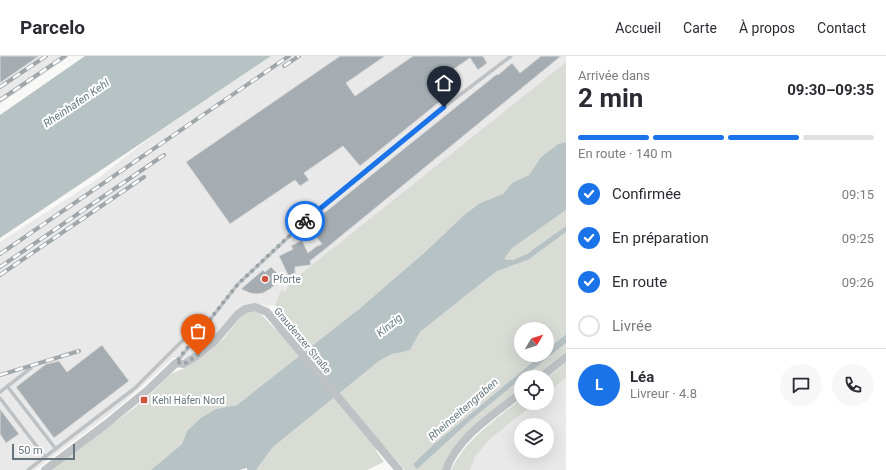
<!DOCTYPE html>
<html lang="fr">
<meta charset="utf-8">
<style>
body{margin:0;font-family:Roboto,sans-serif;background:#f7f7f7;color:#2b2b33;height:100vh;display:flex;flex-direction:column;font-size:15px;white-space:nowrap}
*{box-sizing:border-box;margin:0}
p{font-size:13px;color:#7c7c81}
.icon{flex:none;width:22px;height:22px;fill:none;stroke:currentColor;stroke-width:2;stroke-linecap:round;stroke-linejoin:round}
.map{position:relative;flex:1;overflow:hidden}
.drawer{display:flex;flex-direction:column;background:#fff;width:320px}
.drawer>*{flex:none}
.needle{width:26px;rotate:51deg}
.tools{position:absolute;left:514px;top:266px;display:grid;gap:8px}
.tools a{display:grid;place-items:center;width:40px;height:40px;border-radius:50%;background:#fff;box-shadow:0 4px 16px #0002;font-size:20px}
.scale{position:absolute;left:12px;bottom:10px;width:63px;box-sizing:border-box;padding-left:4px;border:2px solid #66757d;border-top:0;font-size:11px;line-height:14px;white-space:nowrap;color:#66757d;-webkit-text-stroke:3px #fff;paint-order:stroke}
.pin{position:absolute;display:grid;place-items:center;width:34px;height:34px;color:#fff;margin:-41px -17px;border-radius:50% 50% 50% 0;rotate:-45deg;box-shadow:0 0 4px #0007}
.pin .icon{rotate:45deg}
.courier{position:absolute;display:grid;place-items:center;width:40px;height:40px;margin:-20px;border:3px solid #1a73e8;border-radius:50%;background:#fff;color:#222;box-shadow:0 1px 5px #0007}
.summary em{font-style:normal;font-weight:700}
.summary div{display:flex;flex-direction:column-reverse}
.summary{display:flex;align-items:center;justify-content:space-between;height:68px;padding:0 12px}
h1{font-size:26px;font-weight:700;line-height:30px}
.bar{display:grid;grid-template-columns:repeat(4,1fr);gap:6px 4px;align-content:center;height:48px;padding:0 12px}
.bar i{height:5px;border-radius:3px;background:#e1e1e2}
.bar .active{background:#1a73e8}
.bar p{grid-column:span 4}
.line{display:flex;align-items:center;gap:10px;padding:0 12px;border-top:1px solid #e1e1e2}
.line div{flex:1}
.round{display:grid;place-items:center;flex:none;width:42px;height:42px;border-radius:21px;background:#f7f7f7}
ol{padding:0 12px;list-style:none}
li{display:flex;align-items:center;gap:12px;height:44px}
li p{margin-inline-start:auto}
li .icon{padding:4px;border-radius:50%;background:#1a73e8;color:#fff;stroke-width:4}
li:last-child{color:#7c7c81}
li i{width:22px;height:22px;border:2px solid #e1e1e2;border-radius:50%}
header{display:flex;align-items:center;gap:24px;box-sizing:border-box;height:56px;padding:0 20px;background:#fff;border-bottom:1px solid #e1e1e2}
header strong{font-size:19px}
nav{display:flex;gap:22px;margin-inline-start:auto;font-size:14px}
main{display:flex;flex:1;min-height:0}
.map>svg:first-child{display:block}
</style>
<header>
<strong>Parcelo</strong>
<nav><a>Accueil</a><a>Carte</a><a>À propos</a><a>Contact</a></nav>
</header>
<main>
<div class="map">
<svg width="566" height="414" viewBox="0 0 566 414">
<rect width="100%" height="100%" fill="#f8f8f6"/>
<path fill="#e9e9e9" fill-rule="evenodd" d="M0 0H70L0 48Z
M271 0H566V6L297 221 286 235 281 234 275 249 267 250 255 247 246 248 239 252 220 275 189 302H173L119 351 35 414H0V186L93 126 155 78Z
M566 322V414H470L475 401 489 384 535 347H547V337ZM521 369H547V395H521Z"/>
<path fill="#d8dcd5" d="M566 6V86L558 88 541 101 529 119 513 127 503 138 480 147 464 159 424 197 359 253 237 349 216 353 187 375 182 388 151 414H51L134 352 154 335 171 318 187 311 211 294 223 283 244 257 250 255H258L275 273 282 267 273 255 278 252 275 249 281 234 286 235 288 230 297 221Z
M566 154V170C556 179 526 202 513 204 510 204 506 203 504 203L511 192Z
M566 176V278L547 294V273H521V299H541L433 389 413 408 417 412 472 363 521 323V332C495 354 452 380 442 414H405L383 389 376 395 384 406 367 414H256L273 391 379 305 392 298 403 296 410 294 420 276 497 215 528 204Z
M566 287V296L535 321H524Z
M566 306V322L547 337V322Z
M521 343V347H535L489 384 475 401 470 414H451C466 383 495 364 521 343Z"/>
<path fill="#b7c2c5" d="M85 0H271L0 182V59Z
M566 86V154L512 192 504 203 513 204 527 198 566 170V176L528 204 497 215 420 276 410 294 403 296 392 298 379 305 273 391 256 414H247V412L239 414H151L182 388 187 375 201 362 216 353 237 349 359 253 424 197 464 159 480 147 503 138 512 127 529 119 541 101 558 88Z
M566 278V287L524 321H521V323L472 363 417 413 413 408 433 389 541 299H547V294Z"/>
<path fill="#a5adb2" stroke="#d9d9d8" d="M0 0H39L0 27Z
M340 0H385L346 27 355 40 413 0H483L487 7 478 14 470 2 436 25 448 39 360 110 343 90 304 117 309 124 300 130 295 124 230 168 186 106Z
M541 0H561L324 194 310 205 311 209 295 211V220L288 219 279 200 293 193 291 190 302 184 308 197 317 190 322 188 310 173 313 166 497 18 498 19 512 7 520 17Z
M271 211 280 220 274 226 276 228 270 233 263 237 256 238 250 237 241 233 263 214 265 216Z
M102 289 129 325 54 382 16 331 46 308 59 305 67 316Z
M0 353 19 378 6 387 0 378Z"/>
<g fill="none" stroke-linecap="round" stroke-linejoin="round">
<path stroke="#bec2c5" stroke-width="3.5" d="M177 306 238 228 309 162 444 51 511 0
M7 330 56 393
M0 336 31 312
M0 342 45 401
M28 414 135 332 181 286 207 266"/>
<path stroke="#bec2c5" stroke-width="8" d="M541 321 566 301
M45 414 105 369 149 333 176 307 184 308 198 299 214 286 238 258 245 253 255 251 267 256 399 414
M446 414C457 381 495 358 521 337"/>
<g stroke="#a0a7ab" stroke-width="4">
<path id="rail" d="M284 10 299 0
M0 31 46 0
M0 44 65 0
M0 198 289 0
M0 211 164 99
M0 219 144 121
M0 319 79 295"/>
</g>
<use href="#rail" stroke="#fff" stroke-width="2.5" stroke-dasharray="8" stroke-linecap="butt"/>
</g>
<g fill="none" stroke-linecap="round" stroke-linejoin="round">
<path stroke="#99a3a7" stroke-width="4" stroke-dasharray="0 7.2" d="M198 299 184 308 176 306 238 228 305 165"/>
<path stroke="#1a73e8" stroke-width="5" d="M305 165 444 51"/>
</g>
<g fill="#ce543f" stroke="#fff" stroke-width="1.5">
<circle cx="265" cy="223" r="4"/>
<rect x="140" y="340" width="8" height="8" rx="2"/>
</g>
<g text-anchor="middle" stroke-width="4" stroke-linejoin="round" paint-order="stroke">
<g font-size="10" fill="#66757d" stroke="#fff" text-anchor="start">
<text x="273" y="227">Pforte</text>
<text x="152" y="348">Kehl Hafen Nord</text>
</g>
<g font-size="10" fill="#66757d" stroke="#fff">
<text transform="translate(303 284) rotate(50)" y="4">Graudenzer Straße</text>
</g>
<g font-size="11" font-style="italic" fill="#677a7e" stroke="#fff">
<text transform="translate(76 47) rotate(-34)" y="4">Rheinhafen Kehl</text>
<text transform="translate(389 269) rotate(-39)" y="4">Kinzig</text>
<text transform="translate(463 353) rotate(-41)" y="4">Rheinseitengraben</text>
</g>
</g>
</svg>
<div class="tools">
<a><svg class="needle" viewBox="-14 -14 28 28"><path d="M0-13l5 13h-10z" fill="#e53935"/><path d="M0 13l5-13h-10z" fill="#7c7c81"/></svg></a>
<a><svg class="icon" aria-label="locate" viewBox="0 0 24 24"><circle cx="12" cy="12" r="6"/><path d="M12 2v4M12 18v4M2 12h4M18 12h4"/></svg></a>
<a><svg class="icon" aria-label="layers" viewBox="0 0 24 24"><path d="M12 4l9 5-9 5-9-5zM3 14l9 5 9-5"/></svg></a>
</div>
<div class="scale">50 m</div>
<div class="pin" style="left:198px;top:299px;background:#ea580c"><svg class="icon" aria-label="bag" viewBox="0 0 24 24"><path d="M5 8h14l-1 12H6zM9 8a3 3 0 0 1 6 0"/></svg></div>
<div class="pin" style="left:444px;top:51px;background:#1f2937"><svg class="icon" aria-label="home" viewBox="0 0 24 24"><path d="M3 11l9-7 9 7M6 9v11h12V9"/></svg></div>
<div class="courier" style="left:305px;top:165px"><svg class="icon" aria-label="bike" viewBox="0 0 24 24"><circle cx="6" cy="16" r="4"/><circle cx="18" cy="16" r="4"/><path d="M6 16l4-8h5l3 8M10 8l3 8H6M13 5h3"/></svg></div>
</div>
<section class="drawer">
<div class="summary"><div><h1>2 min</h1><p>Arrivée dans</p></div><em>09:30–09:35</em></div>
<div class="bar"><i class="active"></i><i class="active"></i><i class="active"></i><i></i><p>En route · 140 m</p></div>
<ol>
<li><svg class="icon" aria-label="check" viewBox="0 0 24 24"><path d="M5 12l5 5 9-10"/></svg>Confirmée<p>09:15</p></li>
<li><svg class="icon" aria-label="check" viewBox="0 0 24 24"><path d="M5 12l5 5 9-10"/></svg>En préparation<p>09:25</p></li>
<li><svg class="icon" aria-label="check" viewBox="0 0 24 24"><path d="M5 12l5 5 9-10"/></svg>En route<p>09:26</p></li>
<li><i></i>Livrée</li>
</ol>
<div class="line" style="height:72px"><b class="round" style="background:#1a73e8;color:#fff">L</b><div><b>Léa</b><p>Livreur · 4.8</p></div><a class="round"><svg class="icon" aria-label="chat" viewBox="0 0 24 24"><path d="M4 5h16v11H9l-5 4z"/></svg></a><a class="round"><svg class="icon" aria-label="phone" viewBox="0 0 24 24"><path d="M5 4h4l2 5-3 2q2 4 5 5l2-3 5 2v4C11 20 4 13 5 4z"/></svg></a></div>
</section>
</main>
